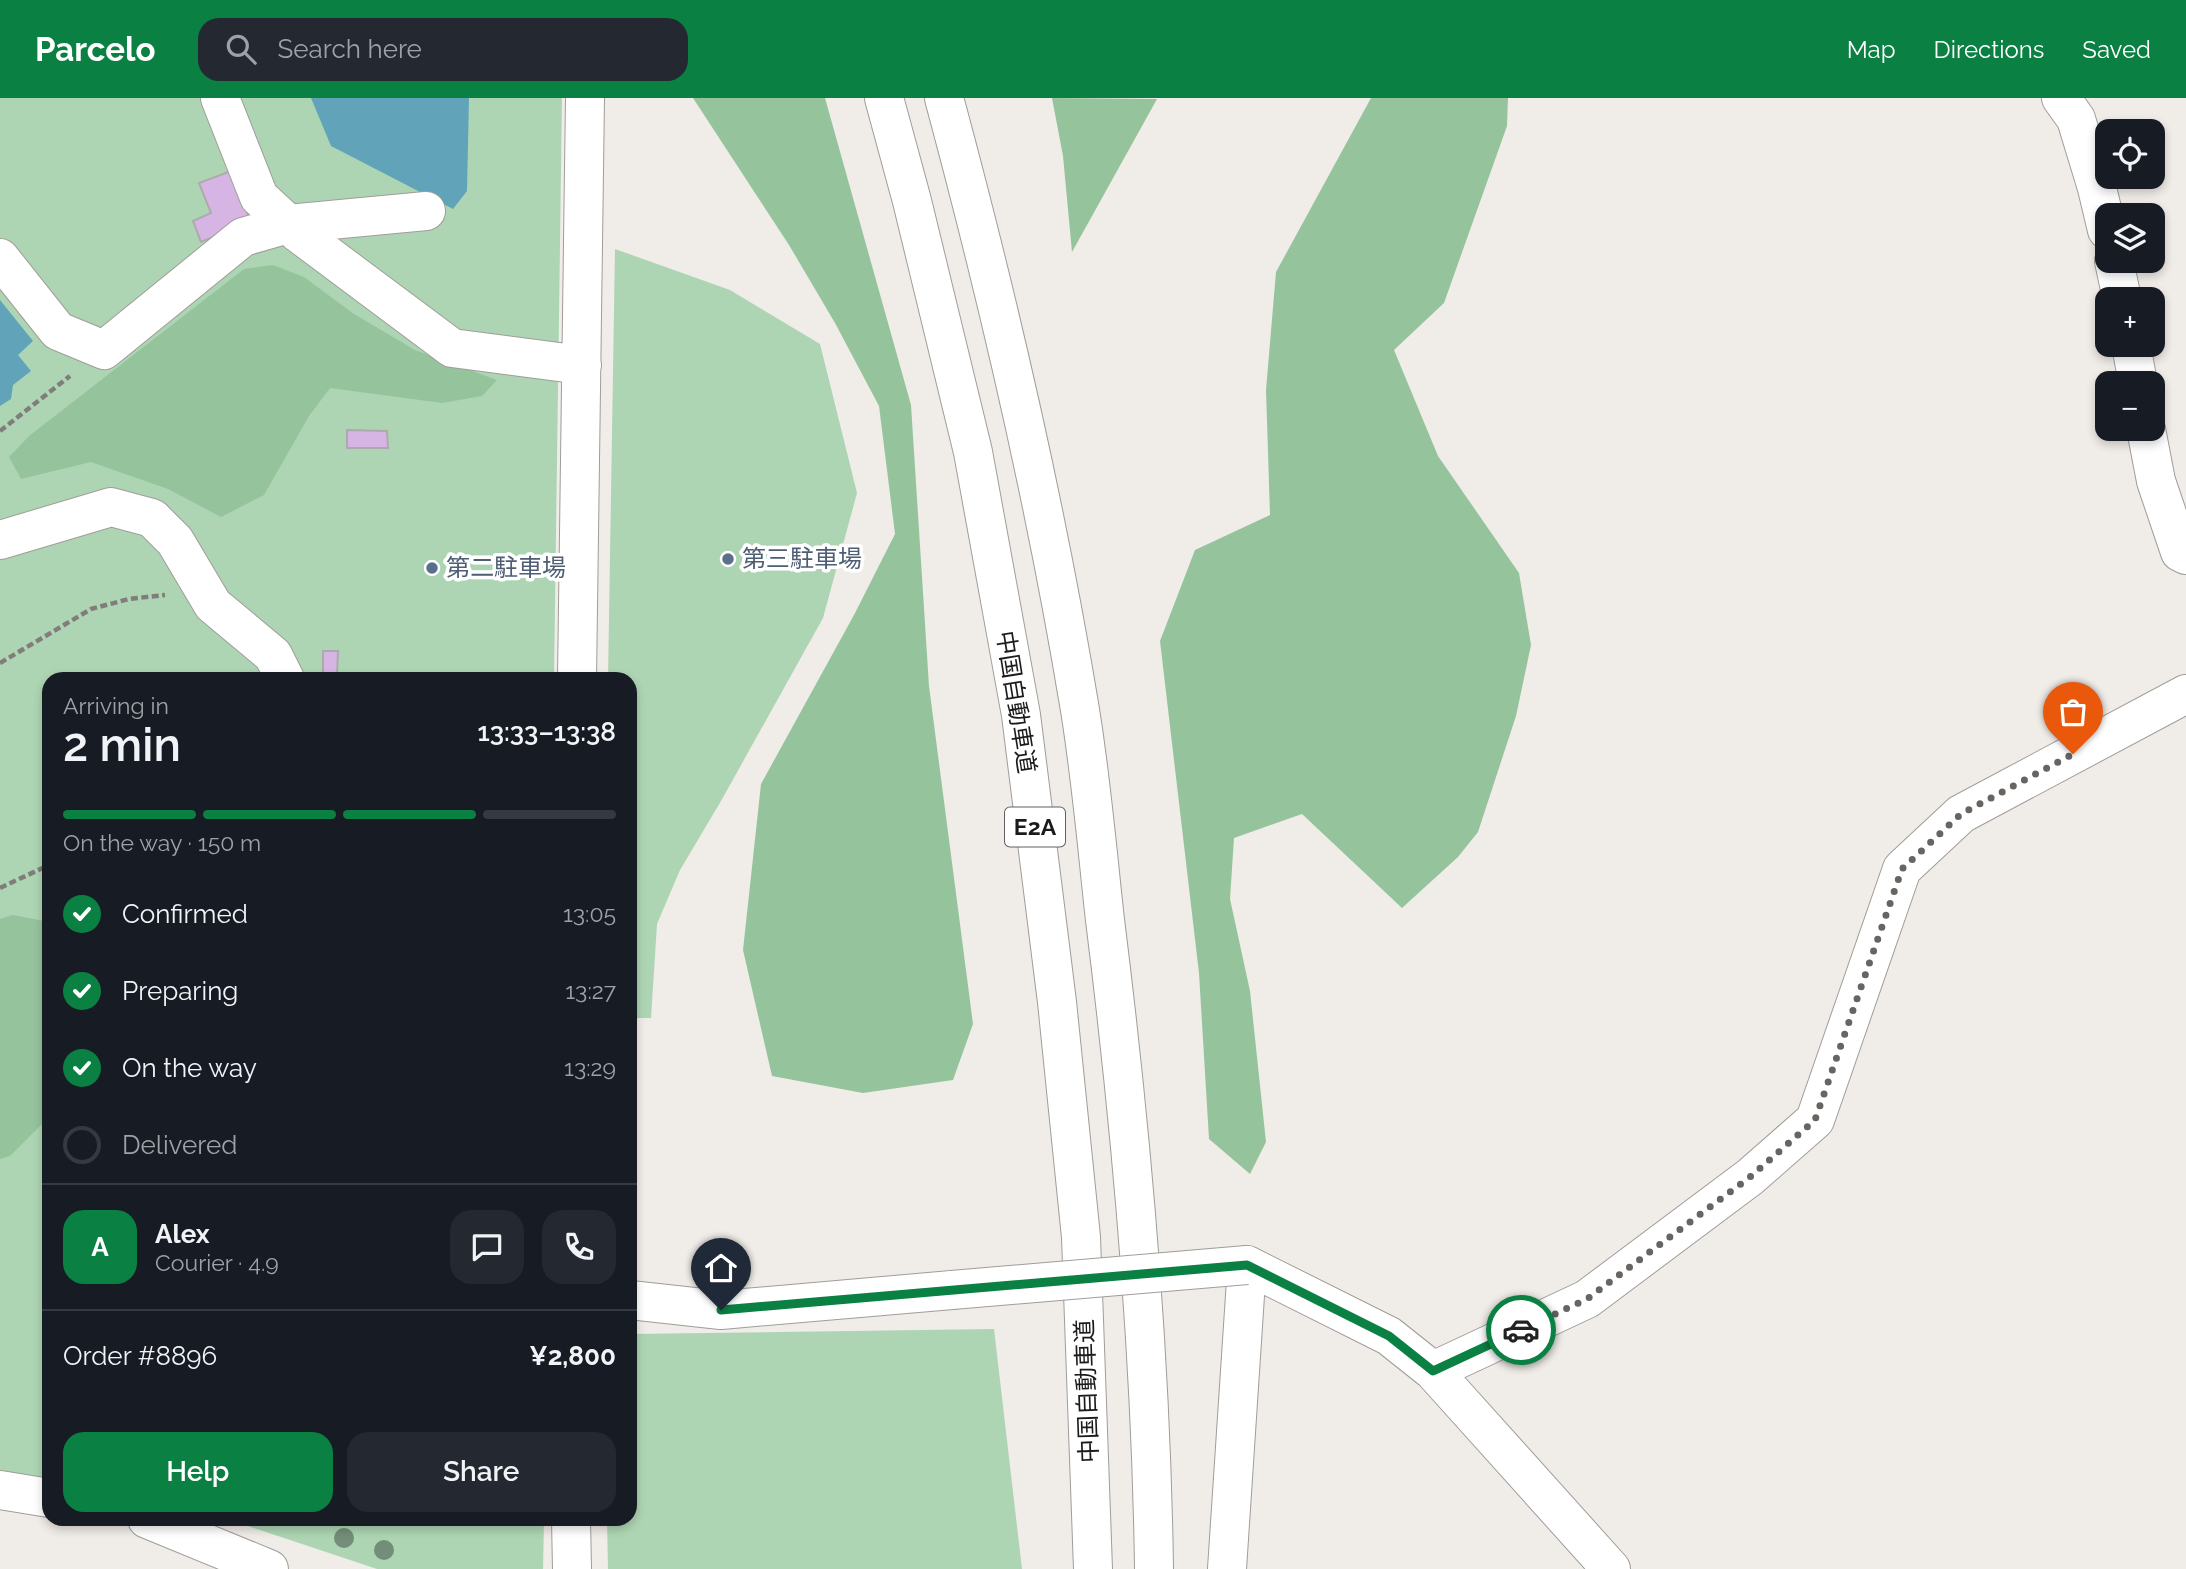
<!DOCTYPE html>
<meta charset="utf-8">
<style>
body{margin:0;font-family:Raleway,"Noto Sans JP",sans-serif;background:#242831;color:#f1f3f6;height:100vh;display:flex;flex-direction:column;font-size:26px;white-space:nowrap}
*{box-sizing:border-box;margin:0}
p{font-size:23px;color:#9ea1a6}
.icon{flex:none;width:38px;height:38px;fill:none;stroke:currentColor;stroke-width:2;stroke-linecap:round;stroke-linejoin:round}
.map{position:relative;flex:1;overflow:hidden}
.side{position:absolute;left:42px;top:574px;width:595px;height:854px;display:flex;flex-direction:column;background:#171b24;border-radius:21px;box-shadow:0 4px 10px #0003}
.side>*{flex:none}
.buttons{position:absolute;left:2095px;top:21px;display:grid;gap:14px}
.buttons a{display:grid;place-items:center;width:70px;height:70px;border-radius:14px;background:#171b24;box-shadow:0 4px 10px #0003;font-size:35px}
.pin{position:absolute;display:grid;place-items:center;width:60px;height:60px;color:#fff;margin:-72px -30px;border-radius:50% 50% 50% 0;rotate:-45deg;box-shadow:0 0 7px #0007}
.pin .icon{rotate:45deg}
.courier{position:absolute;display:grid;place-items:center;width:70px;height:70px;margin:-35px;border:5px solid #0b8043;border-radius:50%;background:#fff;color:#222;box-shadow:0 2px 9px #0007}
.overview em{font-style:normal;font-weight:600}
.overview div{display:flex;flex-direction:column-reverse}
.overview{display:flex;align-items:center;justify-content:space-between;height:119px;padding:0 21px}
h1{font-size:46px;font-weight:600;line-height:52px}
.bar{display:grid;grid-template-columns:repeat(4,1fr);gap:10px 7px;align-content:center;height:84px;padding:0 21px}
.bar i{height:9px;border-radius:5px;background:#363941}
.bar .on{background:#0b8043}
.bar p{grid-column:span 4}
.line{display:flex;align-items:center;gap:18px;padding:0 21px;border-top:2px solid #363941}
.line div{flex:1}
.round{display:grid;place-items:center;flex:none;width:74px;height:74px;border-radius:21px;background:#242831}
ol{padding:0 21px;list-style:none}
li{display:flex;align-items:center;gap:21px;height:77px}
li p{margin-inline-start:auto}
li .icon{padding:7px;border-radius:50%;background:#0b8043;color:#fff;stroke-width:4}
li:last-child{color:#9ea1a6}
li i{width:38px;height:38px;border:4px solid #363941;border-radius:50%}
.primary-button{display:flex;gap:14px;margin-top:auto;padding:14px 21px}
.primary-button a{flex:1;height:80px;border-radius:21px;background:#0b8043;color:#fff;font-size:28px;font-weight:600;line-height:80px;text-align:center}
.primary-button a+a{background:#242831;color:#f1f3f6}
header{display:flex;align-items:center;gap:42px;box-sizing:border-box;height:98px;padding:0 35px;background:#0b8043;color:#fff}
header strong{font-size:33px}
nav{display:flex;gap:38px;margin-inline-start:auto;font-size:24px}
.search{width:490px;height:63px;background:#242831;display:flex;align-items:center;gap:18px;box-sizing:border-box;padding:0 24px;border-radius:21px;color:#9ea1a6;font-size:26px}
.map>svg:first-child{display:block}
</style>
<header>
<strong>Parcelo</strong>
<div class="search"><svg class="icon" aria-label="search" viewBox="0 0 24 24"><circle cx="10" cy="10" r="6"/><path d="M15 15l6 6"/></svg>Search here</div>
<nav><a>Map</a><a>Directions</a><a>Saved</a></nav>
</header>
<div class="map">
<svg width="2186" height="1471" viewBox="0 0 2186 1471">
<rect width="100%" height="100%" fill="#f0ece8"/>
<path fill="#add5b3" d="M0 0H562L554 581H49V1382L0 1375Z
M615 151 730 192 820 246 857 395 823 520 721 703 680 772 657 826 651 920H630V581H608Z
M994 1231 1022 1471H608L607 1421H630V1236Z
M227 1421H544L543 1471H377Z"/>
<path fill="#95c49c" d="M693 0H825L911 307 929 588 973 926 953 982 863 995 772 978 743 852 761 686 854 517 895 436 879 308 835 225 789 147Z
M1052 0 1157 1 1072 154 1063 58Z
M1371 0H1508L1507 28 1444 205 1394 252 1438 358 1519 475 1531 547 1516 618 1478 734 1458 759 1402 810 1302 716 1234 740 1230 801 1250 893 1266 1044 1250 1076 1209 1041 1199 875 1160 543 1195 452 1270 417 1266 292 1276 174Z
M273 167 304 179 354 216 415 252 497 282 482 298 442 305 330 290 309 318 264 397 221 419 168 391 91 364 21 381 9 359 29 338 244 171Z
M13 817 49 824V1019L10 1058 0 1061V821Z"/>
<path fill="#61a4ba" d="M311 0H469L467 93 453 111 331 48Z
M0 202 33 243 18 257 31 273 13 287 11 301 0 308Z"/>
<path fill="#d6b5e5" stroke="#adaaae" stroke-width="2" d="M231 73 251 124 201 144 193 123 211 115 199 85Z
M347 332 387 333 388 350H347Z
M323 553H338L337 578H323Z"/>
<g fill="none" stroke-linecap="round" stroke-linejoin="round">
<g stroke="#a09d99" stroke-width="40">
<path id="minor" d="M220 0 259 99 298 135 452 250 582 267
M2061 0 2076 21 2097 90 2107 132
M0 160 58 233 104 252 243 139 288 126 426 113
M2114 163 2122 201
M2131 247 2138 285
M2146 331 2156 383 2180 454 2186 457
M0 442 111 409 152 420 175 443 213 507 273 557 285 581
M577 581 585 0
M630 1202 721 1212 952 1192
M1433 1273 1587 1201 1750 1079 1815 1022 1902 771 1961 716 2186 596
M0 1392 49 1400
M147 1421 269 1471
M571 1421 572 1471
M1227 1471 1247 1167 1389 1238 1433 1273 1611 1471"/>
</g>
<g stroke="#a09d99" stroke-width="40">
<path id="highway" d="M884 0 912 103 973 354 1021 617 1057 904 1081 1139 1093 1471
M944 0C998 200 1045 402 1079 606 1091 677 1097 750 1105 822 1132 1037 1151 1254 1154 1471"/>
</g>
<path stroke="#807d7a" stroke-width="4.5" stroke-dasharray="7 3.5" stroke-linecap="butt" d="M0 333 70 278
M0 565 91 511 129 501 165 497
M0 790 49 767"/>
<use href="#minor" stroke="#fff" stroke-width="38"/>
<use href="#highway" stroke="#fff" stroke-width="38"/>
<g stroke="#a09d99" stroke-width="40" stroke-linecap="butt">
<path id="minor-bridge" d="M952 1192 1247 1167"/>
</g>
<use href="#minor-bridge" stroke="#fff" stroke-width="38"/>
</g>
<g fill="#738e78">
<circle cx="344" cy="1440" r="10"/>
<circle cx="384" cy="1452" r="10"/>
</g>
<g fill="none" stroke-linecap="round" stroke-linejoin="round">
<path stroke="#676462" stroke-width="7" stroke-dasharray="0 12.6" d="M1521 1232 1587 1201 1750 1079 1815 1022 1902 771 1961 716 2073 656"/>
<path stroke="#0b8043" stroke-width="9" d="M721 1212 1247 1167 1389 1238 1433 1273 1521 1232"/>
</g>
<g fill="#5c6f8a" stroke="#fff" stroke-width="2.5">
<circle cx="728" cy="461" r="7"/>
<circle cx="432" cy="470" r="7"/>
</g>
<g text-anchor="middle" stroke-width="7" stroke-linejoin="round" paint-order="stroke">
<rect fill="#fff" stroke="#615f5f" stroke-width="2" x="1005" y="709.5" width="60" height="39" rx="5"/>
<g font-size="23" font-weight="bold" fill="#1d1b1a">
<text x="1035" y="737">E2A</text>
</g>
<g font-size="24" fill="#4e5e75" stroke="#fff" text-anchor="start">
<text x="742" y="469">第三駐車場</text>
<text x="446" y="478">第二駐車場</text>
</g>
<g font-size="24" fill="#1d1b1a" stroke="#fff">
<text transform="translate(1016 604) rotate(81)" y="8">中国自動車道</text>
<text transform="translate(1087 1293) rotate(-92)" y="8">中国自動車道</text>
</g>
</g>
</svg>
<div class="buttons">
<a><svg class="icon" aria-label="locate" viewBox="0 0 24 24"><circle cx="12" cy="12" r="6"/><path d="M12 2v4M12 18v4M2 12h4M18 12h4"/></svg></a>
<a><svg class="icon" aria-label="layers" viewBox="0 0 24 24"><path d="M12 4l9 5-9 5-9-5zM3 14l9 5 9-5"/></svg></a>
<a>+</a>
<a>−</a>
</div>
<div class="pin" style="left:2073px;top:656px;background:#ea580c"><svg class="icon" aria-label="bag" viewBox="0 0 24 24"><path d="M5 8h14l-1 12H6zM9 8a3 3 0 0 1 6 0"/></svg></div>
<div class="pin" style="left:721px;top:1212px;background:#1f2937"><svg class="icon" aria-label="home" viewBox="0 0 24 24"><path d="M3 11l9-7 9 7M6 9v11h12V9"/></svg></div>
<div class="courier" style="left:1521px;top:1232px"><svg class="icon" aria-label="car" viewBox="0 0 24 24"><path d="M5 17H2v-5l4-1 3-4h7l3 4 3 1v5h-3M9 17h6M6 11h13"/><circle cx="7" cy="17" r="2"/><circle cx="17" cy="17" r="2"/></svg></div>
<section class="side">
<div class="overview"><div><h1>2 min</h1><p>Arriving in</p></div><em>13:33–13:38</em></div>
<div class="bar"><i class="on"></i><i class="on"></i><i class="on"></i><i></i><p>On the way · 150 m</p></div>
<ol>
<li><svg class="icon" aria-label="check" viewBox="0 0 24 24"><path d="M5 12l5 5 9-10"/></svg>Confirmed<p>13:05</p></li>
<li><svg class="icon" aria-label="check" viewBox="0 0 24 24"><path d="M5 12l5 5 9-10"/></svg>Preparing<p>13:27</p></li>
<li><svg class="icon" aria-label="check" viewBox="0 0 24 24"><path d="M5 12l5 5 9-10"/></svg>On the way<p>13:29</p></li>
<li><i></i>Delivered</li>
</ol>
<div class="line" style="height:126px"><b class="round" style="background:#0b8043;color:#fff">A</b><div><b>Alex</b><p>Courier · 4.9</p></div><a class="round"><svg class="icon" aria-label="chat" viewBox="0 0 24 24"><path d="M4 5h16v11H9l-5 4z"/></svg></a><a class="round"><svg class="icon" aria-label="phone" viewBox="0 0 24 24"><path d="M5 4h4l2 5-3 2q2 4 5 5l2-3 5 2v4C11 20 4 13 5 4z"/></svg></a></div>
<div class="line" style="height:91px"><div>Order #8896</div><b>¥2,800</b></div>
<div class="primary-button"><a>Help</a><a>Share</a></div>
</section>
</div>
